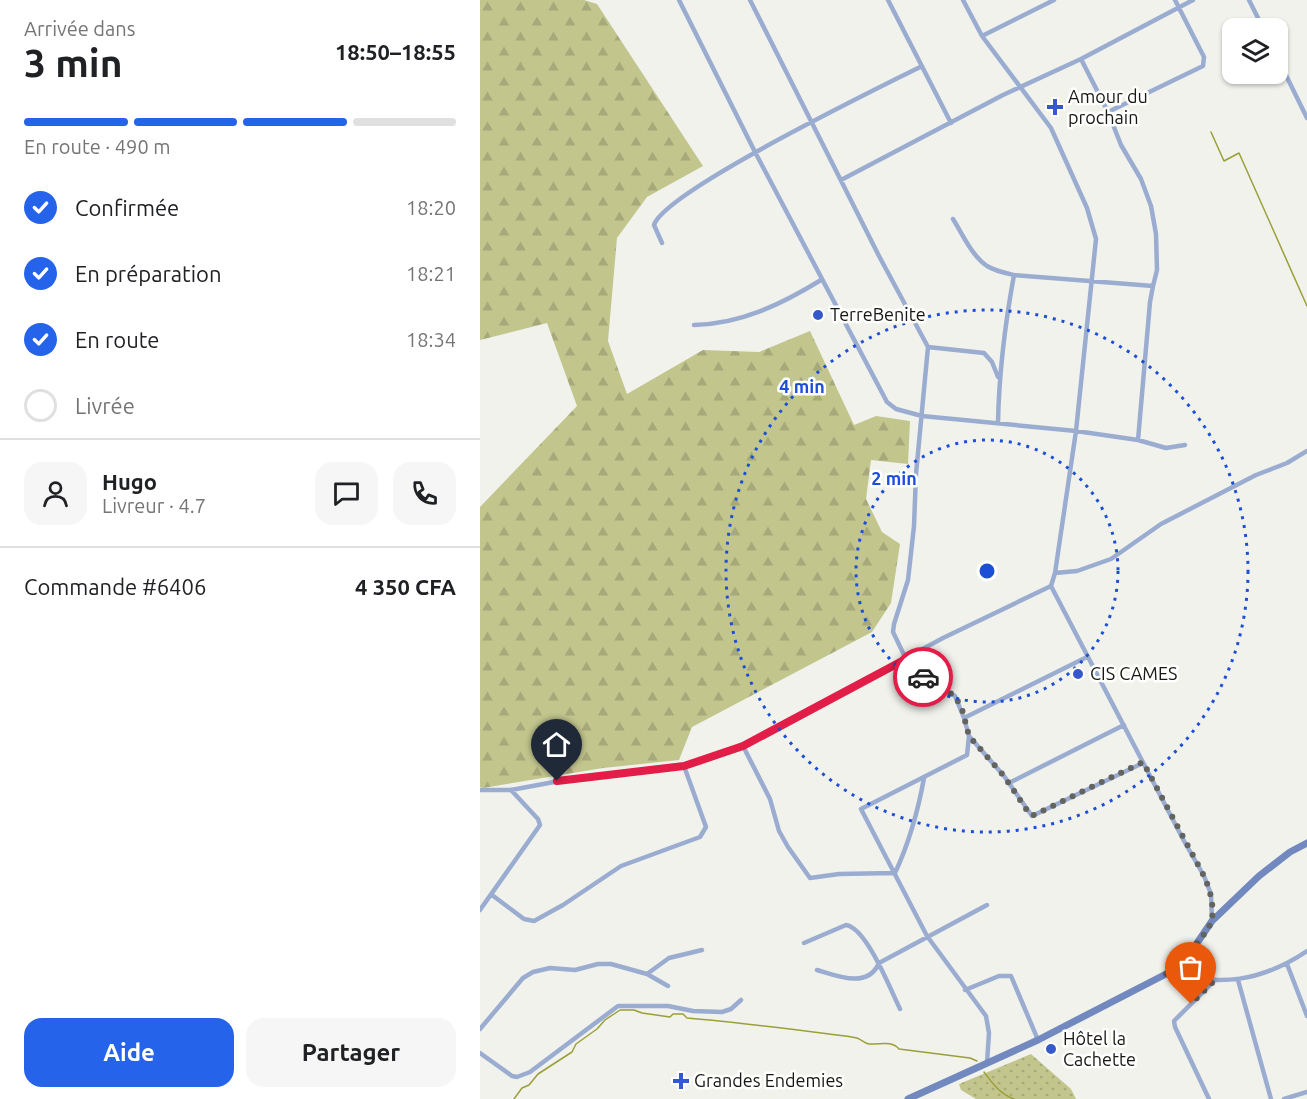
<!DOCTYPE html>
<html lang="fr">
<meta charset="utf-8">
<style>
body{margin:0;font-family:Ubuntu,sans-serif;background:#f6f6f6;color:#202124;height:100vh;display:flex;flex-direction:column;font-size:22px;white-space:nowrap}
*{box-sizing:border-box;margin:0}
p{font-size:20px;color:#757577}
.icon{flex:none;width:33px;height:33px;fill:none;stroke:currentColor;stroke-width:2;stroke-linecap:round;stroke-linejoin:round}
.map{position:relative;flex:1;overflow:hidden}
.sheet{display:flex;flex-direction:column;background:#fff;width:480px}
.sheet>*{flex:none}
.buttons{position:absolute;left:742px;top:18px;display:grid;gap:12px}
.buttons a{display:grid;place-items:center;width:66px;height:66px;border-radius:12px;background:#fff;box-shadow:0 2px 4px #0004;font-size:30px}
.pin{position:absolute;display:grid;place-items:center;width:51px;height:51px;color:#fff;margin:-62px -26px;border-radius:50% 50% 50% 0;rotate:-45deg;box-shadow:0 0 6px #0007}
.pin .icon{rotate:45deg}
.courier{position:absolute;display:grid;place-items:center;width:60px;height:60px;margin:-30px;border:4px solid #e11d48;border-radius:50%;background:#fff;color:#222;box-shadow:0 2px 8px #0007}
.head em{font-style:normal;font-weight:600}
.head div{display:flex;flex-direction:column-reverse}
.head{display:flex;align-items:center;justify-content:space-between;height:102px;padding:0 24px}
h1{font-size:39px;font-weight:600;line-height:45px}
.bar{display:grid;grid-template-columns:repeat(4,1fr);gap:9px 6px;align-content:center;height:72px;padding:0 24px}
.bar i{height:8px;border-radius:4px;background:#e0e0e0}
.bar .current{background:#2563eb}
.bar p{grid-column:span 4}
.line{display:flex;align-items:center;gap:15px;padding:0 24px;border-top:2px solid #e0e0e0}
.line div{flex:1}
.round{display:grid;place-items:center;flex:none;width:63px;height:63px;border-radius:18px;background:#f6f6f6}
ol{padding:0 24px;list-style:none}
li{display:flex;align-items:center;gap:18px;height:66px}
li p{margin-inline-start:auto}
li .icon{padding:6px;border-radius:50%;background:#2563eb;color:#fff;stroke-width:4}
li:last-child{color:#757577}
li i{width:33px;height:33px;border:3px solid #e0e0e0;border-radius:50%}
.button{display:flex;gap:12px;margin-top:auto;padding:12px 24px}
.button a{flex:1;height:69px;border-radius:18px;background:#2563eb;color:#fff;font-size:24px;font-weight:600;line-height:69px;text-align:center}
.button a+a{background:#f6f6f6;color:#202124}
main{display:flex;flex:1;min-height:0}
.map>svg:first-child{display:block}
</style>
<main>
<section class="sheet">
<div class="head"><div><h1>3 min</h1><p>Arrivée dans</p></div><em>18:50–18:55</em></div>
<div class="bar"><i class="current"></i><i class="current"></i><i class="current"></i><i></i><p>En route · 490 m</p></div>
<ol>
<li><svg class="icon" aria-label="check" viewBox="0 0 24 24"><path d="M5 12l5 5 9-10"/></svg>Confirmée<p>18:20</p></li>
<li><svg class="icon" aria-label="check" viewBox="0 0 24 24"><path d="M5 12l5 5 9-10"/></svg>En préparation<p>18:21</p></li>
<li><svg class="icon" aria-label="check" viewBox="0 0 24 24"><path d="M5 12l5 5 9-10"/></svg>En route<p>18:34</p></li>
<li><i></i>Livrée</li>
</ol>
<div class="line" style="height:108px"><a class="round"><svg class="icon" aria-label="person" viewBox="0 0 24 24"><circle cx="12" cy="8" r="4"/><path d="M4 21q1-7 8-7t8 7"/></svg></a><div><b>Hugo</b><p>Livreur · 4.7</p></div><a class="round"><svg class="icon" aria-label="chat" viewBox="0 0 24 24"><path d="M4 5h16v11H9l-5 4z"/></svg></a><a class="round"><svg class="icon" aria-label="phone" viewBox="0 0 24 24"><path d="M5 4h4l2 5-3 2q2 4 5 5l2-3 5 2v4C11 20 4 13 5 4z"/></svg></a></div>
<div class="line" style="height:78px"><div>Commande #6406</div><b>4 350 CFA</b></div>
<div class="button"><a>Aide</a><a>Partager</a></div>
</section>
<div class="map">
<svg width="827" height="1099" viewBox="0 0 827 1099">
<defs>
<pattern id="grass-dots" width="8" height="8" patternUnits="userSpaceOnUse" patternTransform="scale(1.5)"><rect width="8" height="8" fill="#c2c68d"/><path d="M2 2h.1M6 6h.1" fill="none" stroke="#a6a979" stroke-width="1.8" stroke-linecap="round"/></pattern>
<pattern id="forest-firs" width="22" height="20" patternUnits="userSpaceOnUse" patternTransform="scale(1.5)"><rect width="22" height="20" fill="#c2c68d"/><path d="M5 1l3.5 6h-7zM16 11l3.5 6h-7z" fill="#a6a979"/></pattern>
</defs>
<rect width="100%" height="100%" fill="#f1f2ec"/>
<path fill="url(#grass-dots)" d="M551 1054 591 1089 596 1099H496L481 1090 479 1084Z"/>
<path fill="url(#forest-firs)" d="M0 0H104L117 4 223 166 167 197 137 238 128 341 147 394 223 350 279 352 330 331 374 425 396 416 430 421 428 464 391 460 386 499 402 532 420 544 411 603 392 632 212 727 199 760 123 768 3 788 0 787V507L97 406 67 323 0 340Z"/>
<g fill="none" stroke-linecap="round" stroke-linejoin="round">
<path stroke="#9b9f37" stroke-width="1.5" d="M731 132 744 161 759 153 827 306
M504 1072C513 1084 520 1094 534 1099
M34 1099 42 1088 49 1085 58 1074 92 1052 96 1044 117 1029 125 1020 140 1010H154L162 1013 190 1017 193 1014H203L207 1018C254 1022 302 1028 349 1034 358 1035 369 1036 377 1038 382 1040 384 1043 389 1044 400 1045 411 1040 419 1049L490 1058 497 1061"/>
<path stroke="#9bacd1" stroke-width="4.5" d="M199 0 275 152 407 402 416 409 442 416 596 431 658 440 686 448 705 445
M270 0 399 256 448 347 436 474 434 526 428 580 414 624 413 632 426 659 437 671 447 681 475 696 484 718
M408 0 471 123
M483 0 502 36 571 128 607 208 616 239 596 431 575 573 571 586 704 841 724 876 731 894 732 921
M769 0 783 28
M502 36 574 0
M601 59 628 112 641 145 661 179 671 206 676 234 677 270 673 286
M798 59 827 118
M628 112 723 66 724 57 695 0
M361 180 523 95 601 59 713 0
M473 219C483 235 492 256 507 266 515 271 525 273 534 275L673 286 670 302 658 440
M182 243 174 225C185 191 399 88 442 66
M214 325C261 324 302 304 341 280
M448 347 504 353 512 362 518 377
M518 423C519 373 525 324 534 275
M575 573 597 571 631 559 681 524 776 475 807 463 827 451
M489 736 524 776 552 816 663 763
M263 746 290 799 299 831 308 847 330 878 359 874 415 873C429 843 438 811 444 778
M529 783 644 725
M0 790H31L101 777 167 771 204 766 263 746 463 638 571 586
M12 895 44 919 54 921 83 905 141 866 220 837 226 827 204 766
M0 910 60 825 58 819 31 790
M324 943 366 925C387 928 411 991 420 1009
M807 964 827 1016
M337 970C357 976 388 989 399 963L507 905
M167 974 189 958 222 950
M686 974C742 985 779 983 827 951
M758 980 791 1099
M485 990 519 976H531L558 1040
M0 1029 43 978 53 972 70 968 95 970 118 964H131L167 974 188 986
M0 1053 32 1076 37 1077 50 1072 138 1006H188L213 1011 242 1012 251 1009 261 1000
M507 1063 509 1033 506 1016 447 936 381 809 487 755 489 736 484 718 607 657
M729 1099 695 1027 694 1021 735 980
M804 1099 827 1092"/>
<path stroke="#7289bf" stroke-width="7" d="M428 1099 558 1040 686 974 713 949 732 921 779 876 810 852 827 843"/>
</g>
<g fill="none" stroke-linecap="round" stroke-linejoin="round">
<path stroke="#636460" stroke-width="6" stroke-dasharray="0 10.8" d="M443 677 475 696 482 709 489 736 524 776 550 815H554L663 762 724 876C730 890 734 904 732 919 730 933 698 964 686 974L735 980 711 1004"/>
<path stroke="#e11d48" stroke-width="8" d="M77 781 204 766 263 746 426 659 443 677"/>
</g>
<g fill="none" stroke="#1d4ed8" stroke-width="3" stroke-dasharray="3 6">
<circle cx="507" cy="571" r="131"/>
<circle cx="507" cy="571" r="261"/>
</g>
<g fill="#3559ca" stroke="#fffffe" stroke-width="2">
<path d="M572 98h6v6h6v6h-6v6h-6v-6h-6v-6h6z"/>
<circle cx="338" cy="315" r="6"/>
<circle cx="598" cy="674" r="6"/>
<circle cx="571" cy="1049" r="6"/>
<path d="M198 1072h6v6h6v6h-6v6h-6v-6h-6v-6h6z"/>
</g>
<g text-anchor="middle" stroke-width="5" stroke-linejoin="round" paint-order="stroke">
<g font-size="18" fill="#171715" stroke="#fffffe" text-anchor="start">
<text x="588" y="103">Amour du<tspan x="588" dy="21">prochain</tspan></text>
<text x="350" y="321">TerreBenite</text>
<text x="610" y="680">CIS CAMES</text>
<text x="583" y="1045">Hôtel la<tspan x="583" dy="21">Cachette</tspan></text>
<text x="214" y="1087">Grandes Endemies</text>
</g>
</g>
<circle cx="507" cy="571" r="9" fill="#1d4ed8" stroke="#fffffe" stroke-width="3"/>
<g font-size="18" text-anchor="middle" font-weight="bold" fill="#1d4ed8" stroke="#fffffe" stroke-width="5" stroke-linejoin="round" paint-order="stroke">
<text x="322" y="393">4 min</text>
<text x="414" y="485">2 min</text>
</g>
</svg>
<div class="buttons">
<a><svg class="icon" aria-label="layers" viewBox="0 0 24 24"><path d="M12 4l9 5-9 5-9-5zM3 14l9 5 9-5"/></svg></a>
</div>
<div class="pin" style="left:711px;top:1004px;background:#ea580c"><svg class="icon" aria-label="bag" viewBox="0 0 24 24"><path d="M5 8h14l-1 12H6zM9 8a3 3 0 0 1 6 0"/></svg></div>
<div class="pin" style="left:77px;top:781px;background:#1f2937"><svg class="icon" aria-label="home" viewBox="0 0 24 24"><path d="M3 11l9-7 9 7M6 9v11h12V9"/></svg></div>
<div class="courier" style="left:443px;top:677px"><svg class="icon" aria-label="car" viewBox="0 0 24 24"><path d="M5 17H2v-5l4-1 3-4h7l3 4 3 1v5h-3M9 17h6M6 11h13"/><circle cx="7" cy="17" r="2"/><circle cx="17" cy="17" r="2"/></svg></div>
</div>
</main>
